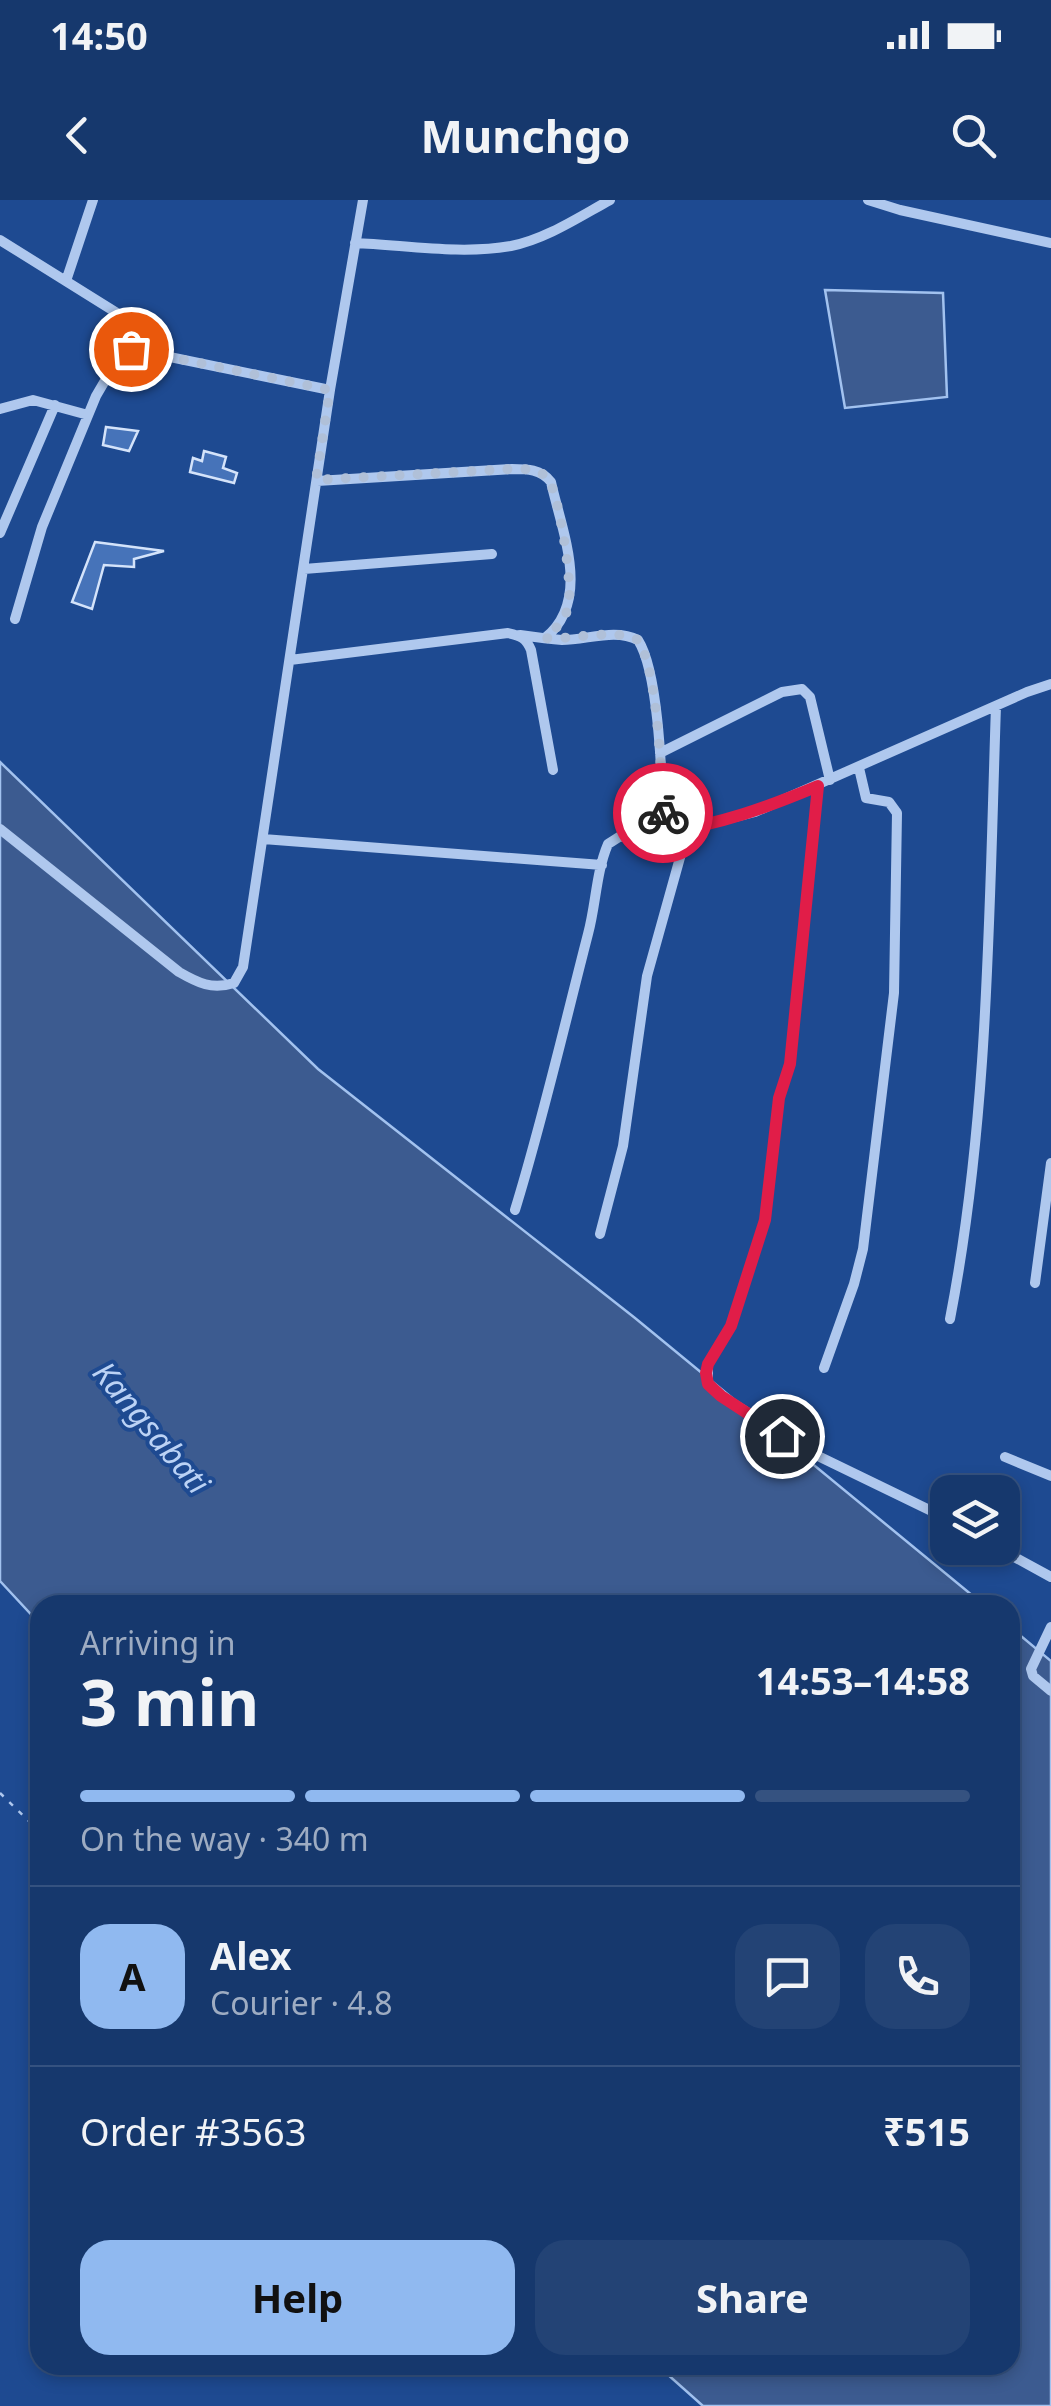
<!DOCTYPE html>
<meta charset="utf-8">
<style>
body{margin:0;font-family:"Noto Sans",sans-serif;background:#234375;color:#f1f3f6;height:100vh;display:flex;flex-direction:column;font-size:38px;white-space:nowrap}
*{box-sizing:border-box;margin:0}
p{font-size:32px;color:#9eacc2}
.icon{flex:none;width:55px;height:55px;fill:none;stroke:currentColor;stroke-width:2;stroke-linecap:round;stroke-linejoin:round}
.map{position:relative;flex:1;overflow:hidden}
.drawer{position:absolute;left:30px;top:1395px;width:990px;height:780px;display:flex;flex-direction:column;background:#16386d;border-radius:30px;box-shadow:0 5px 15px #0003,0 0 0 2px #355280}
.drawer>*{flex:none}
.fabs{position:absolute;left:930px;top:1275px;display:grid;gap:20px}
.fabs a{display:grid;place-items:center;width:90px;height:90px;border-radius:20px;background:#16386d;box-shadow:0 5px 15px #0003,0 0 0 2px #355280;font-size:50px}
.pin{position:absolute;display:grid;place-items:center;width:85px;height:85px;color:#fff;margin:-42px;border:5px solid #fff;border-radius:50%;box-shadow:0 2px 10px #0007}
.courier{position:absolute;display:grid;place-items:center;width:100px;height:100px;margin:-50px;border:8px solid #e11d48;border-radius:50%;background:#fff;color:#222;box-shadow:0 2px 12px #0007}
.summary em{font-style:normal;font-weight:700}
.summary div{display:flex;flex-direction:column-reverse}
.summary{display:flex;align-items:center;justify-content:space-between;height:170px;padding:0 50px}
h1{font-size:65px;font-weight:700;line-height:75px}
.bar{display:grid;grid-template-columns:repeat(4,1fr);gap:15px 10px;align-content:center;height:120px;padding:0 50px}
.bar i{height:12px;border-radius:8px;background:#355280}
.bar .selected{background:#90b9f0}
.bar p{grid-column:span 4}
.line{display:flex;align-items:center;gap:25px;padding:0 50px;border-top:2px solid #355280}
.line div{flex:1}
.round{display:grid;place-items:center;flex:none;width:105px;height:105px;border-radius:30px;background:#234375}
.button{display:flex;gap:20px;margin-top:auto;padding:20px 50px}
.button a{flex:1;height:115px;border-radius:30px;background:#90b9f0;color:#111;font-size:40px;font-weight:700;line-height:115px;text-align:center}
.button a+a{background:#234375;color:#f1f3f6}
.status{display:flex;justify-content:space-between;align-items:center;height:70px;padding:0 50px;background:#16386d;direction:ltr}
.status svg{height:28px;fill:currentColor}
header{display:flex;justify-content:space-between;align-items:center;height:130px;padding:0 50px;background:#16386d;font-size:45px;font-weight:700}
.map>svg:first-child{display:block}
</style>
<div class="status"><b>14:50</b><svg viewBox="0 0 49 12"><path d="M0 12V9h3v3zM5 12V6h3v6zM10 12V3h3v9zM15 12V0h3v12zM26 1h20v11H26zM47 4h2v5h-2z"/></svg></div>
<header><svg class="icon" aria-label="back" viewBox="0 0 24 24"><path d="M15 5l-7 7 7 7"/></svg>Munchgo<svg class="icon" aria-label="search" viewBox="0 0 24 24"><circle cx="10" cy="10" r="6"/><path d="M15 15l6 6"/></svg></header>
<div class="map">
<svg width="1051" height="2206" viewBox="0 0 1051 2206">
<rect width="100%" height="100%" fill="#1e4a91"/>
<path fill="#3c5b90" stroke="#a2c2ef" stroke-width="2.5" d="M825 90 943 93 947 197 845 208Z
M0 562 318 869 635 1118 984 1405H40V1424L0 1381Z
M1010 1427 1051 1461V2206H703L657 2165H1010Z"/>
<path fill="#4673b9" stroke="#d4e3fa" stroke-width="2.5" d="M106 227 138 231 129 251 103 245Z
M204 251 226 257 223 268 237 273 234 283 190 272 193 258 202 261Z
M95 342 164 351 134 359V367L104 365 92 409 72 402Z"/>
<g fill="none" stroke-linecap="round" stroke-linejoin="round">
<path stroke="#afc8ee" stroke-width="2.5" stroke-dasharray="5 8" stroke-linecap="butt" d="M0 1593 40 1632"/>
<path stroke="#afc8ee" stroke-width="10" d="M868 0 900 10 1051 43
M0 40 133 123 135 132 131 149 113 167 96 196 42 327 15 419
M355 43C405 45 461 55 511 46 546 39 579 17 610 0
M66 81 93 0
M131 149 330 190
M0 209 33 200 88 215
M317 281 512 269C527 269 541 269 551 282 562 332 592 400 545 438
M0 333 55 205
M304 369 492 354
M520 435C534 437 548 439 562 440 587 440 615 428 638 440 660 474 662 588 664 632
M290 460 508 433C521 436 526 438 531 450L553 570
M660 553 782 492 802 489 810 497 830 580
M818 585 790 864 779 898 765 1020 731 1126 708 1164V1184L721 1196 818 1256 948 1319
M0 629 179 772C198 783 212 790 234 783L243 767 330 190 363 0
M263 639 602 665
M515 1010C543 919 564 827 588 734 596 705 596 672 608 644L619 637 688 629 755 612 1027 492 1051 484
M600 1034 623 946 647 776 688 629
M1035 1083 1051 963
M950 1119C989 918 989 710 996 506
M824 1168 854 1084 863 1049 894 793 897 613 889 602 866 598 859 568
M1005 1257 1051 1276
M998 1348 1051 1377
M1051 1427 1031 1469 1033 1476 1051 1491"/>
</g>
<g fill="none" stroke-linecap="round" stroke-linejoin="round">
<path stroke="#b0c0d8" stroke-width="10" stroke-dasharray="0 18" d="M131 149 330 190 316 280 512 269C524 269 540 268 548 279 559 293 574 390 568 408 564 421 555 430 545 438 572 440 615 428 638 440 658 471 661 574 663 613"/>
<path stroke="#e11d48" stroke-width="12" d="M663 613 664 632C719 625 768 607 818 586L790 864 779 898 765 1020 731 1126 708 1164 706 1173 708 1184 721 1196 782 1236"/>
</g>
<g text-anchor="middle" stroke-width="8" stroke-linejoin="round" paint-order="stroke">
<g font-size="32" font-style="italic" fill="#bbd2f5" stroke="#1e4a91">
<text transform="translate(151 1228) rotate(50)" y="11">Kangsabati</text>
</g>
</g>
</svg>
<div class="fabs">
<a><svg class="icon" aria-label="layers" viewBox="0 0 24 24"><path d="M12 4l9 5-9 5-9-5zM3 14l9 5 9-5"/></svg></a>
</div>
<div class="pin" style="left:131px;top:149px;background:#ea580c"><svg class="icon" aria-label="bag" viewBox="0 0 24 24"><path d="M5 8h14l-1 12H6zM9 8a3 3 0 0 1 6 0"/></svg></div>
<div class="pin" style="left:782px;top:1236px;background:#1f2937"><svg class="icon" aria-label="home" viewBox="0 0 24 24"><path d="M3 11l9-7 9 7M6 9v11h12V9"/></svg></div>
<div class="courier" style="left:663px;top:613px"><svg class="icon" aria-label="bike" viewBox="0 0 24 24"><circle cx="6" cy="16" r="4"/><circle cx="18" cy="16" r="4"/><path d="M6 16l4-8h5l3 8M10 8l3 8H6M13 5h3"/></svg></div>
<section class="drawer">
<div class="summary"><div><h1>3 min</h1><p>Arriving in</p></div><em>14:53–14:58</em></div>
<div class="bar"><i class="selected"></i><i class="selected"></i><i class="selected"></i><i></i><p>On the way · 340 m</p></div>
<div class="line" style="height:180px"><b class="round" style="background:#90b9f0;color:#111">A</b><div><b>Alex</b><p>Courier · 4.8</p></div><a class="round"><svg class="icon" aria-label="chat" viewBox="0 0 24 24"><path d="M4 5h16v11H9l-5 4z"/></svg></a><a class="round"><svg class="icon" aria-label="phone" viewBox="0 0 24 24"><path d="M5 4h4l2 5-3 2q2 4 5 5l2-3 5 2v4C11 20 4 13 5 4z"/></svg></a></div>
<div class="line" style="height:130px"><div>Order #3563</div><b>₹515</b></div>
<div class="button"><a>Help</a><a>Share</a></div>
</section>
</div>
